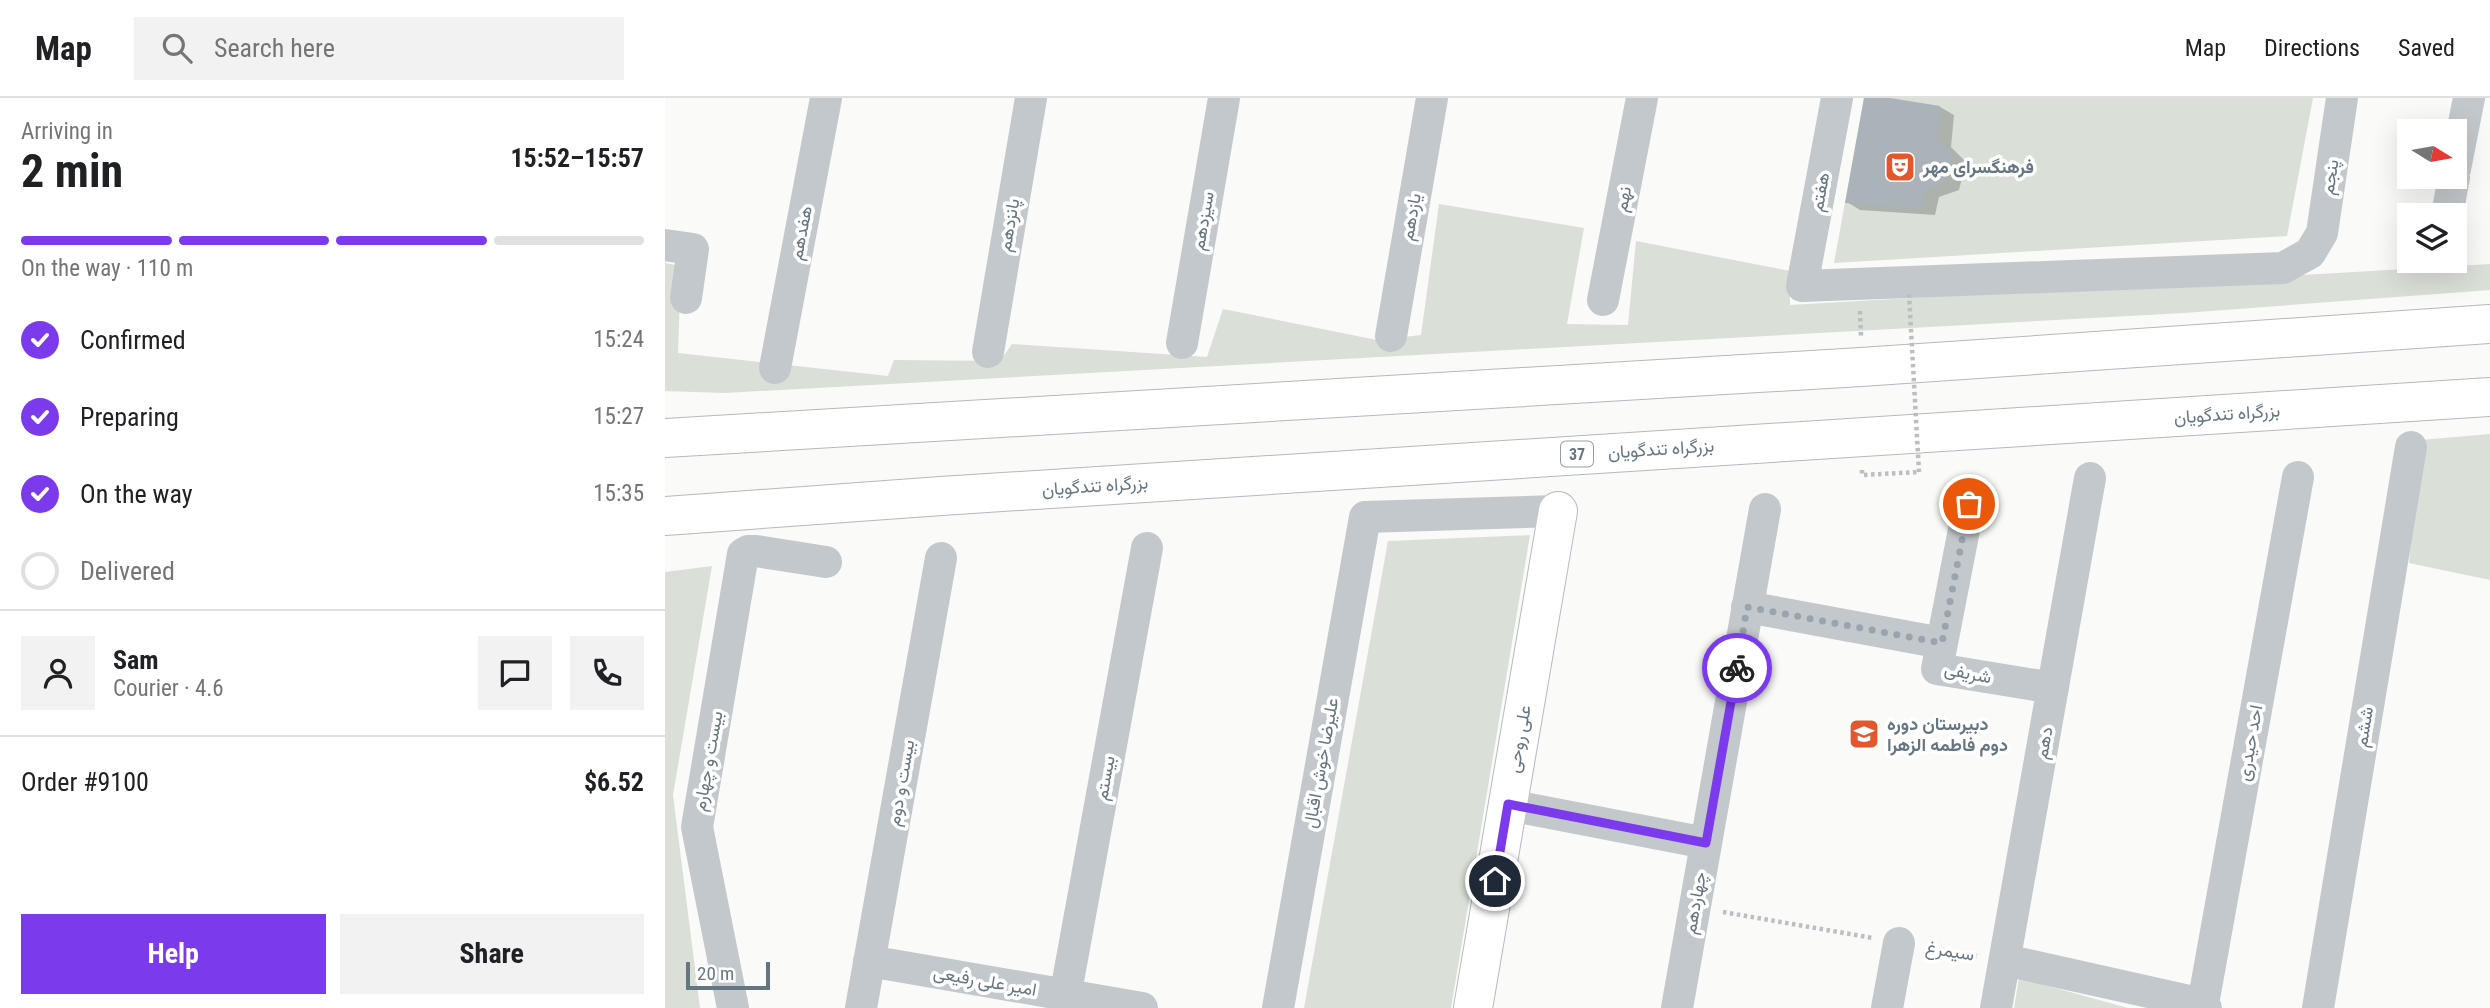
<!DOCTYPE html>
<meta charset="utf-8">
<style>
body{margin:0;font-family:"Roboto Condensed",Vazirmatn,sans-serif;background:#f2f2f2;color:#202124;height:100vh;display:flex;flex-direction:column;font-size:26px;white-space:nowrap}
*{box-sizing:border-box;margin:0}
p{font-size:23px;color:#757577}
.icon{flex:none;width:38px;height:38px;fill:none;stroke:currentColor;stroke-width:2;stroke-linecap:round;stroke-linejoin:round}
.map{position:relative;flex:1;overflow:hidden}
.drawer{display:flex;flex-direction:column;background:#fff;width:665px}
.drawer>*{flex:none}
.needle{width:46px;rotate:101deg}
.controls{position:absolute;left:1732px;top:21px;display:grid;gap:14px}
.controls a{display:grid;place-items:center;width:70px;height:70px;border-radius:0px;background:#fff;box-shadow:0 7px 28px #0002;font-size:35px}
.scale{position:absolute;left:21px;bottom:18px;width:84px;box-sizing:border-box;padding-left:7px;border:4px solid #657683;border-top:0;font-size:19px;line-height:24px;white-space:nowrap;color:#657683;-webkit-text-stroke:5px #fff;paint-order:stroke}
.pin{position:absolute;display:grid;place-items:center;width:60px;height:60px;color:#fff;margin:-30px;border:4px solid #fff;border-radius:50%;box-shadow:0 2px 7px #0007}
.courier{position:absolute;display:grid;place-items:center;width:70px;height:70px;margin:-35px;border:5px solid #7c3aed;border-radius:50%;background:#fff;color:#222;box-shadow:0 2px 9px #0007}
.summary em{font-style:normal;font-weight:700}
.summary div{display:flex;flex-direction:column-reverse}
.summary{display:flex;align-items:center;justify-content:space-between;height:119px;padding:0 21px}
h1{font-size:46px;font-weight:700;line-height:52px}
.bar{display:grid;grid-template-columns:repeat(4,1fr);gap:10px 7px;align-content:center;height:84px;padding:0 21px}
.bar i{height:9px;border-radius:5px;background:#e0e0e0}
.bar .active{background:#7c3aed}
.bar p{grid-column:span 4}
.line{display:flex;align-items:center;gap:18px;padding:0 21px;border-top:2px solid #e0e0e0}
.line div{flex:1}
.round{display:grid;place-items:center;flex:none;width:74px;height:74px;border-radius:0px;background:#f2f2f2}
ol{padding:0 21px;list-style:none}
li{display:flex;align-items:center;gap:21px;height:77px}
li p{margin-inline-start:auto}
li .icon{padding:7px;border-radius:50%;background:#7c3aed;color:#fff;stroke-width:4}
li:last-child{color:#757577}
li i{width:38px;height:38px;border:4px solid #e0e0e0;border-radius:50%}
.button{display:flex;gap:14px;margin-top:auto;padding:14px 21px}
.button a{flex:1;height:80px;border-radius:0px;background:#7c3aed;color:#fff;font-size:28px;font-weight:700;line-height:80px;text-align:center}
.button a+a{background:#f2f2f2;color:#202124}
header{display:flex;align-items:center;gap:42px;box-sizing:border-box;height:98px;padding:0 35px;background:#fff;border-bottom:2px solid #e0e0e0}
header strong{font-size:33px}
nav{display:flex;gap:38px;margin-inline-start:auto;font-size:24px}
.search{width:490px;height:63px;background:#f2f2f2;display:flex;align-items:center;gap:18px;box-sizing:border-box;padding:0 24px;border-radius:0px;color:#757577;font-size:26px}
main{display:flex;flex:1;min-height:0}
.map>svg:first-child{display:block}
</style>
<header>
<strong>Map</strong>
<div class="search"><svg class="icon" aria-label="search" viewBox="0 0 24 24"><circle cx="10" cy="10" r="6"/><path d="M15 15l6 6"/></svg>Search here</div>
<nav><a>Map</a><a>Directions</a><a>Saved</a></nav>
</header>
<main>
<section class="drawer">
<div class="summary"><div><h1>2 min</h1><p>Arriving in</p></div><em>15:52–15:57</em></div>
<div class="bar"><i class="active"></i><i class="active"></i><i class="active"></i><i></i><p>On the way · 110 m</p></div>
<ol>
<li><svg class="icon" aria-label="check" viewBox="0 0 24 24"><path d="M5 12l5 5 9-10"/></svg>Confirmed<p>15:24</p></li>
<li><svg class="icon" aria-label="check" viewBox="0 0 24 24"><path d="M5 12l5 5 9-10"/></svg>Preparing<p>15:27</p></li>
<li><svg class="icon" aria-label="check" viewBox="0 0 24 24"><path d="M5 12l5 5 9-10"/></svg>On the way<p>15:35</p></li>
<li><i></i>Delivered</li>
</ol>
<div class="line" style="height:126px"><a class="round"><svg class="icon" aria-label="person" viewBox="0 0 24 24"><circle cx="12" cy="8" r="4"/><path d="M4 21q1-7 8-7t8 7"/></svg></a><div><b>Sam</b><p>Courier · 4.6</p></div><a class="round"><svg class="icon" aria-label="chat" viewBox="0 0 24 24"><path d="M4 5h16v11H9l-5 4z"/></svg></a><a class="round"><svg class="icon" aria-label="phone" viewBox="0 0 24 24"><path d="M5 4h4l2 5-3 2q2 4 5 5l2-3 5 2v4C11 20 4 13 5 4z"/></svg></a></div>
<div class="line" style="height:91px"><div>Order #9100</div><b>$6.52</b></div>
<div class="button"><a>Help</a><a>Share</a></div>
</section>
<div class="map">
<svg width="1825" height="910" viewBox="0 0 1825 910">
<rect width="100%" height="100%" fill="#fafaf8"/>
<path fill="#dadfd7" d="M1199 0H1648L1622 138 1169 165Z
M774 106 919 130 902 226 963 227 971 143 1125 173V207L1825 166V192L1519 215 60 295 0 293V165L16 168 13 255 223 278 229 262 335 263 347 246 542 259 558 211 712 242 756 237Z
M1825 336V482L1744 465 1755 342Z
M865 437 786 910H639L723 443Z
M47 468 8 697 35 910H0V474Z
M1354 880 1463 910H1349Z"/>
<path fill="#0003" d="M1201 0 1275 9 1289 17 1286 49 1301 64 1294 92 1274 99 1270 117 1195 112 1182 104Z"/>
<path fill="#aab3b9" d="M1199 0H1225L1275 8 1272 40 1288 55 1281 84 1260 92 1257 110 1180 105Z"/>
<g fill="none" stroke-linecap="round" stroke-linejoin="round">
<g stroke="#b3babf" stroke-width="40">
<path id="secondary" d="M808 910 893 413"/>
</g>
<g stroke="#b4b9bd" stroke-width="40">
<path id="highway" d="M0 340 1196 269 1825 226
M0 418 276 398 1825 299"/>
</g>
<path stroke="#bbbfc2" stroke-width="4.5" stroke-dasharray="3.5 3.5" stroke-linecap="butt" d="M1195 213 1196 239
M1197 372V377L1254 374
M1058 814 1208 840
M1262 849 1312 858"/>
<path stroke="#c3c8cc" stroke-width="32" d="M1172 0 1137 188 1618 170 1645 155 1657 135 1677 0
M1790 71 1804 0
M1782 117 1789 79
M0 147 28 151 21 200
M938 202 977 0
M726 238 767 0
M517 245 559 0
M323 254 366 0
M110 270 161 0
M1082 509 1277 545 1272 571 1388 590
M1277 545 1304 406
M843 707 1041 745
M1340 862 1538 906
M204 863 477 910
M68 910 32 729 78 456 83 453H91L161 464
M196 910 276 460
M398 910 482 450
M613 910 700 419 893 413
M1012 910 1100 411
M1222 910 1234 845
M1331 910 1425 380
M1541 910 1538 906 1633 379
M1653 910 1746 349"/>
<use href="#secondary" stroke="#fff" stroke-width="38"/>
<use href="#highway" stroke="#fff" stroke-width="38"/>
<path stroke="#bbbfc2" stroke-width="4.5" stroke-dasharray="3.5 3.5" stroke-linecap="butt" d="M1244 196 1254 374"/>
</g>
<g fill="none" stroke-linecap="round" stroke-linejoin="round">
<path stroke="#99a4ac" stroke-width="7" stroke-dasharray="0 12.6" d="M1072 570 1082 509 1277 545 1304 406"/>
<path stroke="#7c3aed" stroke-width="9" d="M830 783 843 706 1041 745 1072 570"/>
</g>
<defs>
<g id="theatre-square" transform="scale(1.575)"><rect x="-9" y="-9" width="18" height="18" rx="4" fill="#e4572e" stroke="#fff"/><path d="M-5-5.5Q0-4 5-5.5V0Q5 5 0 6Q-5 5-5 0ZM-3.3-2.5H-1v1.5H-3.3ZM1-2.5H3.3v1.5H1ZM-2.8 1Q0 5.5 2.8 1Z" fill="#fff"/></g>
<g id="school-square" transform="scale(1.575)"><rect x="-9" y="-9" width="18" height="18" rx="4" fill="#e4572e" stroke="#fff"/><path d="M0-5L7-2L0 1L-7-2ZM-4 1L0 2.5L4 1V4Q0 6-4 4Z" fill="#fff"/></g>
</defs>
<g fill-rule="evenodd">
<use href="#theatre-square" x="1235" y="69"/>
<use href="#school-square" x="1199" y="636"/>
</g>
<g text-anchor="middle" stroke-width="7" stroke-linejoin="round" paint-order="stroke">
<rect fill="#fff" stroke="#939fa8" stroke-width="2" x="896" y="343.5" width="32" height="25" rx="5"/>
<g font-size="16" font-weight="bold" fill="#657683">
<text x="912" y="362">37</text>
</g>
<g font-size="18" font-weight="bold" fill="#657683" stroke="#fff" text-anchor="start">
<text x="1258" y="75">فرهنگسرای مهر</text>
<text x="1222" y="632">دبیرستان دوره<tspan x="1222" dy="21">دوم فاطمه الزهرا</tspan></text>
</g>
<g font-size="18" fill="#657683" stroke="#fff">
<text transform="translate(1665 79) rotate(-81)" y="6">پنجم</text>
<text transform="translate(1155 94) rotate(-80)" y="6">هفتم</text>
<text transform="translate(958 101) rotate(-79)" y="6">نهم</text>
<text transform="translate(746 119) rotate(-80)" y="6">یازدهم</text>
<text transform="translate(538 123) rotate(-80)" y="6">سیزدهم</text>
<text transform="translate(344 127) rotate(-80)" y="6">پانزدهم</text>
<text transform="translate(136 135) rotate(-79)" y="6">هفدهم</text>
<text transform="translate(1562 316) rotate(-4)" y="6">بزرگراه تندگویان</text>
<text transform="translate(996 351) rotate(-4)" y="6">بزرگراه تندگویان</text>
<text transform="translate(430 388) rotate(-4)" y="6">بزرگراه تندگویان</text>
<text transform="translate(1303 575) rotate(11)" y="6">شریفی</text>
<text transform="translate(1699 629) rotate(-81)" y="6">ششم</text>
<text transform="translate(854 641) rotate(-80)" y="6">علی روحی</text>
<text transform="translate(1379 645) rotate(-80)" y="6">دهم</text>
<text transform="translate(1585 645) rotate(-80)" y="6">احد حیدری</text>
<text transform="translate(43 663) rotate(-80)" y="6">بیست و چهارم</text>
<text transform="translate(656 665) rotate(-80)" y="6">علیرضا خوش اقبال</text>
<text transform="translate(440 680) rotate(-80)" y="6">بیستم</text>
<text transform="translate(236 685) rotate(-80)" y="6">بیست و دوم</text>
<text transform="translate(1030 805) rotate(-80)" y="6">چهاردهم</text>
<text transform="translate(1285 853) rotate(9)" y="6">سیمرغ</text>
<text transform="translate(320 883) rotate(10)" y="6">امیر علی رفیعی</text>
</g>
</g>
</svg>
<div class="controls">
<a><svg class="needle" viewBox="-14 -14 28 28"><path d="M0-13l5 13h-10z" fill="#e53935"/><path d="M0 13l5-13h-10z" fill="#757577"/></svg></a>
<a><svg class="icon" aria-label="layers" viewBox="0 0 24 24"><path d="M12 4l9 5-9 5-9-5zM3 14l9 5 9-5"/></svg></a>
</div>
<div class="scale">20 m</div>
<div class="pin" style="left:1304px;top:406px;background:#ea580c"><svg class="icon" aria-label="bag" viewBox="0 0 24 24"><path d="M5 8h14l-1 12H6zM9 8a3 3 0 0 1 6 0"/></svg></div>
<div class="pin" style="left:830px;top:783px;background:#1f2937"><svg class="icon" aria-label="home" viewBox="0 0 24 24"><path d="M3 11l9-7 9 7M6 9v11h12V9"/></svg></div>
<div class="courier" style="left:1072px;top:570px"><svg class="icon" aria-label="bike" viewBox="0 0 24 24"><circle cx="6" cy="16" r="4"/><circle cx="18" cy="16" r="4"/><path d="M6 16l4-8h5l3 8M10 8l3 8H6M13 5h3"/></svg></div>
</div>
</main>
